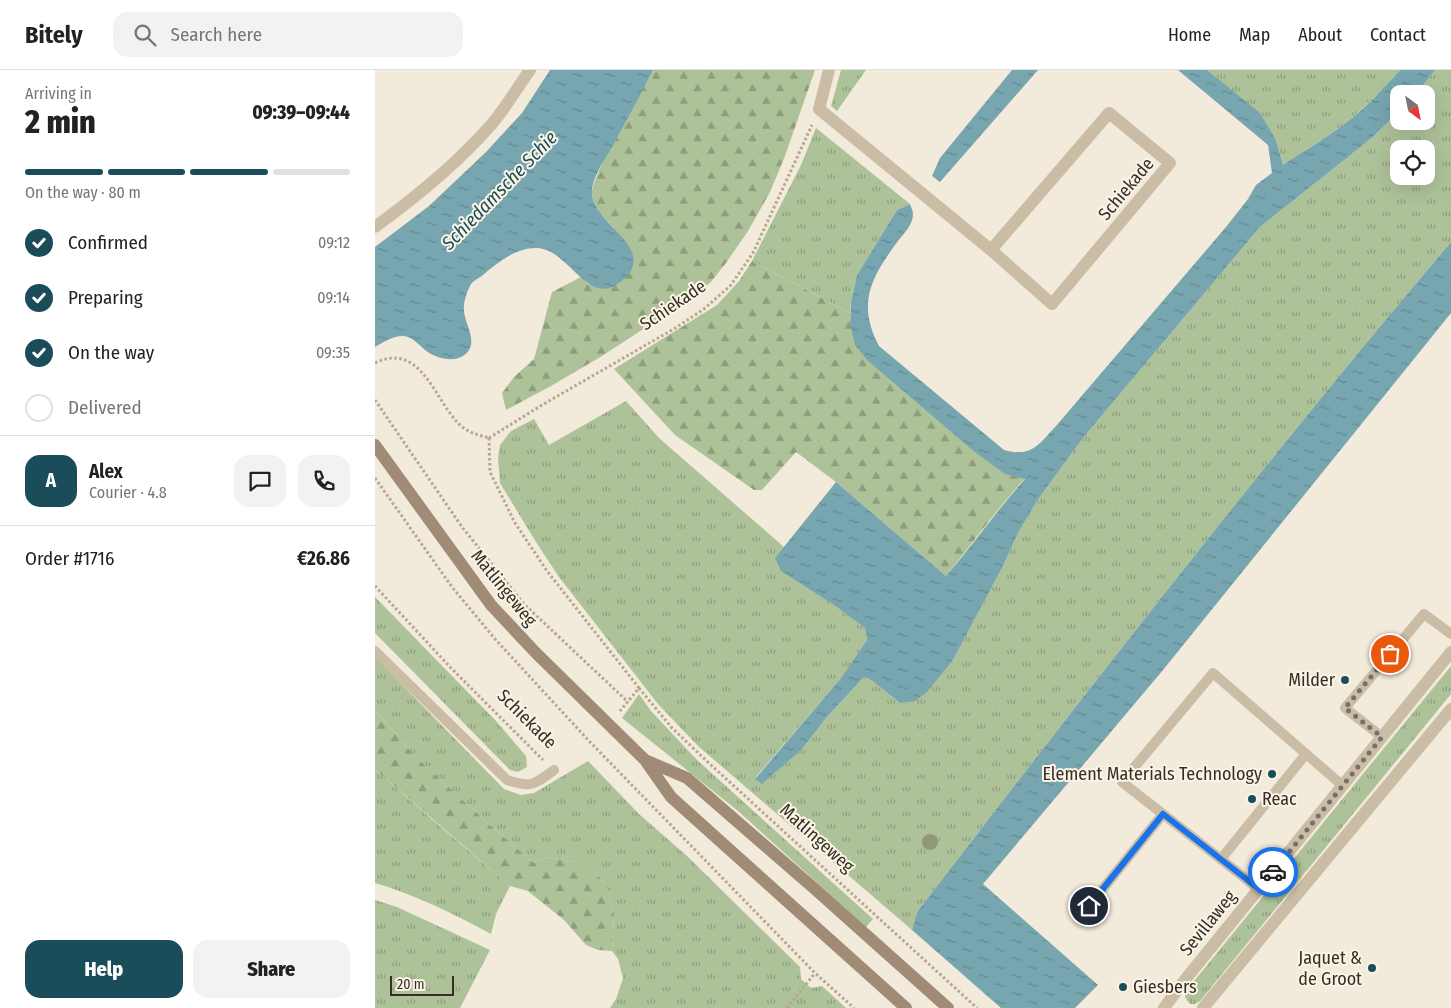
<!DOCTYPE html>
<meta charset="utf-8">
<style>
body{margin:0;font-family:"Fira Sans Condensed",sans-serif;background:#f2f2f2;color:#222;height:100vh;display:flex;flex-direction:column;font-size:19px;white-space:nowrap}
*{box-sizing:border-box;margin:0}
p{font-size:16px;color:#767676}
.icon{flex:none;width:28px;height:28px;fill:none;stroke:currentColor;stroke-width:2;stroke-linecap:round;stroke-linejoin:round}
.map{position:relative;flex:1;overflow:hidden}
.panel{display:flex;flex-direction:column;background:#fff;width:375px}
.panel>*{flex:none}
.needle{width:32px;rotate:148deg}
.fabs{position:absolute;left:1015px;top:15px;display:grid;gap:10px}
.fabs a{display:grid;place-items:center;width:45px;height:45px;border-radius:10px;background:#fff;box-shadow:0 5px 20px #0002;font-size:25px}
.scale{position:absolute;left:15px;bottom:12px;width:64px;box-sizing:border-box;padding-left:5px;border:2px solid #362e27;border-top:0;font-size:14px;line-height:18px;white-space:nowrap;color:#362e27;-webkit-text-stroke:4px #faf4e6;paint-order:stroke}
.pin{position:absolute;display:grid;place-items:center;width:42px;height:42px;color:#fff;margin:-21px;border:2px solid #fff;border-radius:50%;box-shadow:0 1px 5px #0007}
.courier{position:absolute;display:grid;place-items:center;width:50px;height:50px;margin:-25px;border:4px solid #1a73e8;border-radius:50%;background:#fff;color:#222;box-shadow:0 1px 6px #0007}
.head em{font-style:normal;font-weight:800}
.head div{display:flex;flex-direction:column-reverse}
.head{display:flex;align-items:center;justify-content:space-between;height:85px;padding:0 25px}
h1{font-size:32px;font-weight:800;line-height:38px}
.bar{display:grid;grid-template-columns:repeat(4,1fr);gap:8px 5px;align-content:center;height:60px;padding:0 25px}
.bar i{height:6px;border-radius:4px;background:#e0e0e0}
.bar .current{background:#1b4c59}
.bar p{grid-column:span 4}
.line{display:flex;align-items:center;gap:12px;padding:0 25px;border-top:1px solid #e0e0e0}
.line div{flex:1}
.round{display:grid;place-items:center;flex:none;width:52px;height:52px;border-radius:15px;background:#f2f2f2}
ol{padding:0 25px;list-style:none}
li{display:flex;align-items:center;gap:15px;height:55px}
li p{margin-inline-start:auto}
li .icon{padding:5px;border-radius:50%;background:#1b4c59;color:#fff;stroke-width:4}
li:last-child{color:#767676}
li i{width:28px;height:28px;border:2px solid #e0e0e0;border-radius:50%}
.cta{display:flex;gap:10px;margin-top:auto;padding:10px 25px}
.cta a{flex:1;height:58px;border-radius:15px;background:#1b4c59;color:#fff;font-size:20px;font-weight:800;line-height:58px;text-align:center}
.cta a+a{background:#f2f2f2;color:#222}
header{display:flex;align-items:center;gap:30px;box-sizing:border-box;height:70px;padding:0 25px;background:#fff;border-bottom:1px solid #e0e0e0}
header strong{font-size:24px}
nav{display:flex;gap:28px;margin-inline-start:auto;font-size:18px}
.search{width:350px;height:45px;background:#f2f2f2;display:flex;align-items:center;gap:12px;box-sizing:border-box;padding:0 18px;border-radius:15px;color:#767676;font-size:19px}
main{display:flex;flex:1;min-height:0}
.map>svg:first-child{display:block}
</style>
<header>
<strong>Bitely</strong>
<div class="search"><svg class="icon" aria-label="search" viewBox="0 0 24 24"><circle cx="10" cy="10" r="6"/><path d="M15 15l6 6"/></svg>Search here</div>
<nav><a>Home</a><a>Map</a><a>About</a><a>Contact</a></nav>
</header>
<main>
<section class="panel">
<div class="head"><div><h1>2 min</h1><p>Arriving in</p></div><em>09:39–09:44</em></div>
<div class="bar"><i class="current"></i><i class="current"></i><i class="current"></i><i></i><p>On the way · 80 m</p></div>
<ol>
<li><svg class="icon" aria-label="check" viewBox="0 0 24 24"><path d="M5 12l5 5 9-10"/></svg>Confirmed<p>09:12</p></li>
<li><svg class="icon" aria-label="check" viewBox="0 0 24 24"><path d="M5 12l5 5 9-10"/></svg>Preparing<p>09:14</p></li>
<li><svg class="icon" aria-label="check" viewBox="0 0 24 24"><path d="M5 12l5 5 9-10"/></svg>On the way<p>09:35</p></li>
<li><i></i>Delivered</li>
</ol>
<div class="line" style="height:90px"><b class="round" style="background:#1b4c59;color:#fff">A</b><div><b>Alex</b><p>Courier · 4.8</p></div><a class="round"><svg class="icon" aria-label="chat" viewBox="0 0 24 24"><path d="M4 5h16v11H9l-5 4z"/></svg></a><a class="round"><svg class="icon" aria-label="phone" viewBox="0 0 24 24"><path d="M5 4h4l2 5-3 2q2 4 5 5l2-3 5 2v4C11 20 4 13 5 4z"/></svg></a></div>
<div class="line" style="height:65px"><div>Order #1716</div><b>€26.86</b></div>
<div class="cta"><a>Help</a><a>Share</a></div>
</section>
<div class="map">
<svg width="1076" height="938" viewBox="0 0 1076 938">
<defs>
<pattern id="grass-tufts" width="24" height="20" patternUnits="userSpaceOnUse" patternTransform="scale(1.25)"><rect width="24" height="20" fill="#aec299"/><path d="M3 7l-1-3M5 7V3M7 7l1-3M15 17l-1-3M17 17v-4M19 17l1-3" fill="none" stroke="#8e9e7d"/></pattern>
<pattern id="forest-firs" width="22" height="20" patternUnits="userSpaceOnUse" patternTransform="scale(1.25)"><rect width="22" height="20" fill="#aec299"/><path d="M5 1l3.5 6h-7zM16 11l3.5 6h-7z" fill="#8e9e7d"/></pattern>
<pattern id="water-ripples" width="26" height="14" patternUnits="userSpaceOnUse" patternTransform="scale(1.25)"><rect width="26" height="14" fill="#77a6b0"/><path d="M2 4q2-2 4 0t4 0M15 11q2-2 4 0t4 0" fill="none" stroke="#62888f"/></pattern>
</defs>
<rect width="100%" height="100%" fill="#f2eada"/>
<path fill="url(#grass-tufts)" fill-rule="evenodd" d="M466 0H491L462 41 456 36Z
M832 0H1025C1008 19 989 39 969 54 949 69 928 81 908 95L901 70Z
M1060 0H1076V172C891 390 716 616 542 842L537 860 323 676 283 634 184 507 161 472 125 413 123 388 125 375 136 361 159 349 174 375 251 331 284 368 409 477 401 488 456 533 490 558 492 570 466 608 380 708 427 679 452 647 489 607 496 610 525 633 578 590 627 498 643 463 664 428 708 368 885 157 968 91 999 66 1024 41V51H1051V24H1041ZM1024 79H1051V106H1024Z
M441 58 535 134 522 140 482 205 476 232 475 243 377 191 426 95Z
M0 527 121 651 151 686 152 697 143 702 135 700 0 563Z
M0 587 129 719 146 725 159 723 213 691 264 744 312 786 425 897 426 909 436 918 447 916 471 938H235L241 929 248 908 243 889 237 881 239 844 233 821 222 803 205 793 174 787 159 793 115 755 40 686 0 640Z
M1076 596V624L825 931 820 934H815L810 927 811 921Z
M264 624 276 641 321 689 498 849 491 857 363 741 247 648Z
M0 699 67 758 135 816 121 844 116 864C79 844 41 825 0 813Z
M0 830 22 837 115 880 85 938H0Z"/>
<path fill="url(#forest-firs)" d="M278 0H440L410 86 395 122 373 161 351 193 335 213 302 237 227 286 176 316 131 340 127 323 139 307 159 289 177 222 206 207 214 215 239 158C230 148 219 139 217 124 216 106 267 21 278 0Z
M377 191 475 243V255L650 408C622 439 597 474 571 506L461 412 421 382 387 420H379L300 365 239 299 342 235 364 211Z
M0 640 40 686 115 755 159 793 174 787 205 793 222 803 233 821 239 844 237 881 223 880 211 875 189 850 153 821 135 816 129 811 0 699Z"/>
<path fill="url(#water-ripples)" d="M175 0H278C265 26 251 51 237 77 230 89 217 108 217 122 216 148 264 170 258 195 256 204 250 208 244 213 211 237 194 178 161 178 140 178 122 193 108 205 104 208 98 211 96 214 93 219 89 230 89 236 87 250 102 267 94 280 86 293 67 290 56 284 46 279 40 267 28 266 17 266 9 272 0 277V177L54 136 111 82 147 43Z
M637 0H663L565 112 557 106 565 88Z
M803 0H832L885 43 901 70 908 95C928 81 950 69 969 54 990 39 1008 19 1025 0H1060L1041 24H1024V41L999 66 968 91 885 157 708 368 664 428 643 463 627 498 578 590 552 622 540 631 525 633 496 610 489 607 452 647 427 679 387 714 380 709 466 608 492 570 490 558 456 533 406 501 400 488 461 412 571 506C598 475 622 440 650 409L630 404 601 383 492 290 480 275 475 255 476 232 482 205 522 140 535 134C536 137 538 141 538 144 538 155 529 163 523 171 497 206 481 233 504 276L629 380C657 388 664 374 681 356L851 157 873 129 881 115 897 103 893 75Z
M1076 172V243L788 600 608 814 723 915 700 938H626L537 860 542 842C716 616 891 390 1076 172Z"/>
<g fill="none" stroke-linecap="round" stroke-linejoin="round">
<path stroke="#b7a68f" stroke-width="3" stroke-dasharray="2.5 2.5" stroke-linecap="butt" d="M0 293C45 271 59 328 83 353 91 362 103 365 114 368
M0 330 87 457 149 534 253 632
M114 368 167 335 302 257 329 239 355 216 378 183 437 55
M114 368 115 402 140 453 172 501 264 618 245 641
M0 408 77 517 120 569 215 672 440 903 479 938
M0 516 75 597 168 690
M264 618 297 658 336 695 602 938
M412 938 440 903"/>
<path stroke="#cbbca5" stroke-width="10" d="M0 581 132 710C156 718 159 715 179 700
M1007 667 970 638 1049 544 1076 564
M846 789 931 684
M884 819 747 712 838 603 968 716
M714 836 788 744"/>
<path stroke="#cbbca5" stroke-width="12" d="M454 0 444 39 616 180 677 234 795 93 734 43 616 180
M0 157C41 127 81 95 115 56 130 39 142 18 155 0
M789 938 809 911 1076 582
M828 938 1076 639"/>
<path stroke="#9f8b76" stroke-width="12" d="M0 375 116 535 161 583 270 690 296 727 531 938
M270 690 312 708 441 820 573 938"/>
</g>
<circle fill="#909879" cx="555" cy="772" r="8"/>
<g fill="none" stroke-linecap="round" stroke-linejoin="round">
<path stroke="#787066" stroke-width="5" stroke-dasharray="0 9" d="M898 802 1007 667 970 638 1015 584"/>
<path stroke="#1a73e8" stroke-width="6" d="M714 836 788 744 884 819 898 802"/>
</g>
<g fill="#1b4c59" stroke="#faf4e6" stroke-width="2">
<circle cx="970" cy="610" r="5"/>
<circle cx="897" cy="704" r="5"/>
<circle cx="877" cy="729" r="5"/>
<circle cx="997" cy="898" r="5"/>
<circle cx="748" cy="917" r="5"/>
</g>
<g text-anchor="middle" stroke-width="4" stroke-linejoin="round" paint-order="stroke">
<g font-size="18" fill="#362e27" stroke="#faf4e6">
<text transform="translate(751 119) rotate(-50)" y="6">Schiekade</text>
<text transform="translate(298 235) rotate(-34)" y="6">Schiekade</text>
<text transform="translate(129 518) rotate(51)" y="6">Matlingeweg</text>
<text transform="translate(152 649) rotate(45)" y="6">Schiekade</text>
<text transform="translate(442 768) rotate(42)" y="6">Matlingeweg</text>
<text transform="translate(833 853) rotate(-51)" y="6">Sevillaweg</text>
</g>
<g font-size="18" fill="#362e27" stroke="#faf4e6" text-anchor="end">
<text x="960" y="616">Milder</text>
<text x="887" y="710">Element Materials Technology</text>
<text x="887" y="735" text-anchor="start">Reac</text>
<text x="987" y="894">Jaquet &amp;<tspan x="987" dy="21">de Groot</tspan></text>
<text x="758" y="923" text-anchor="start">Giesbers</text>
</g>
<g font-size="19" font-style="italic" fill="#1b4c59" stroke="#faf4e6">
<text transform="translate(124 120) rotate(-46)" y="7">Schiedamsche Schie</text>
</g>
</g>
</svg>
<div class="fabs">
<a><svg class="needle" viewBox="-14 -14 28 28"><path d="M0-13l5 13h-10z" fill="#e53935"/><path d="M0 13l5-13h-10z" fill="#767676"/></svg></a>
<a><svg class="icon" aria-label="locate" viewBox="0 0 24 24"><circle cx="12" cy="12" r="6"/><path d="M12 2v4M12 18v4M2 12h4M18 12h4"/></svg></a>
</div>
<div class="scale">20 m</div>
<div class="pin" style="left:1015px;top:584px;background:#ea580c"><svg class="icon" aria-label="bag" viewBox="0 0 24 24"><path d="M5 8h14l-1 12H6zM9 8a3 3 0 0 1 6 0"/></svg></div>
<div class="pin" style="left:714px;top:836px;background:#1f2937"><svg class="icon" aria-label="home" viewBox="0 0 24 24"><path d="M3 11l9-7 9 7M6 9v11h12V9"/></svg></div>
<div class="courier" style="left:898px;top:802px"><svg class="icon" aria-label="car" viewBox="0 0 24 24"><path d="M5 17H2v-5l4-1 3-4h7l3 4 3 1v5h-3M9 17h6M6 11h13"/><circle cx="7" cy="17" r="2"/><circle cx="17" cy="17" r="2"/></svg></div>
</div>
</main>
